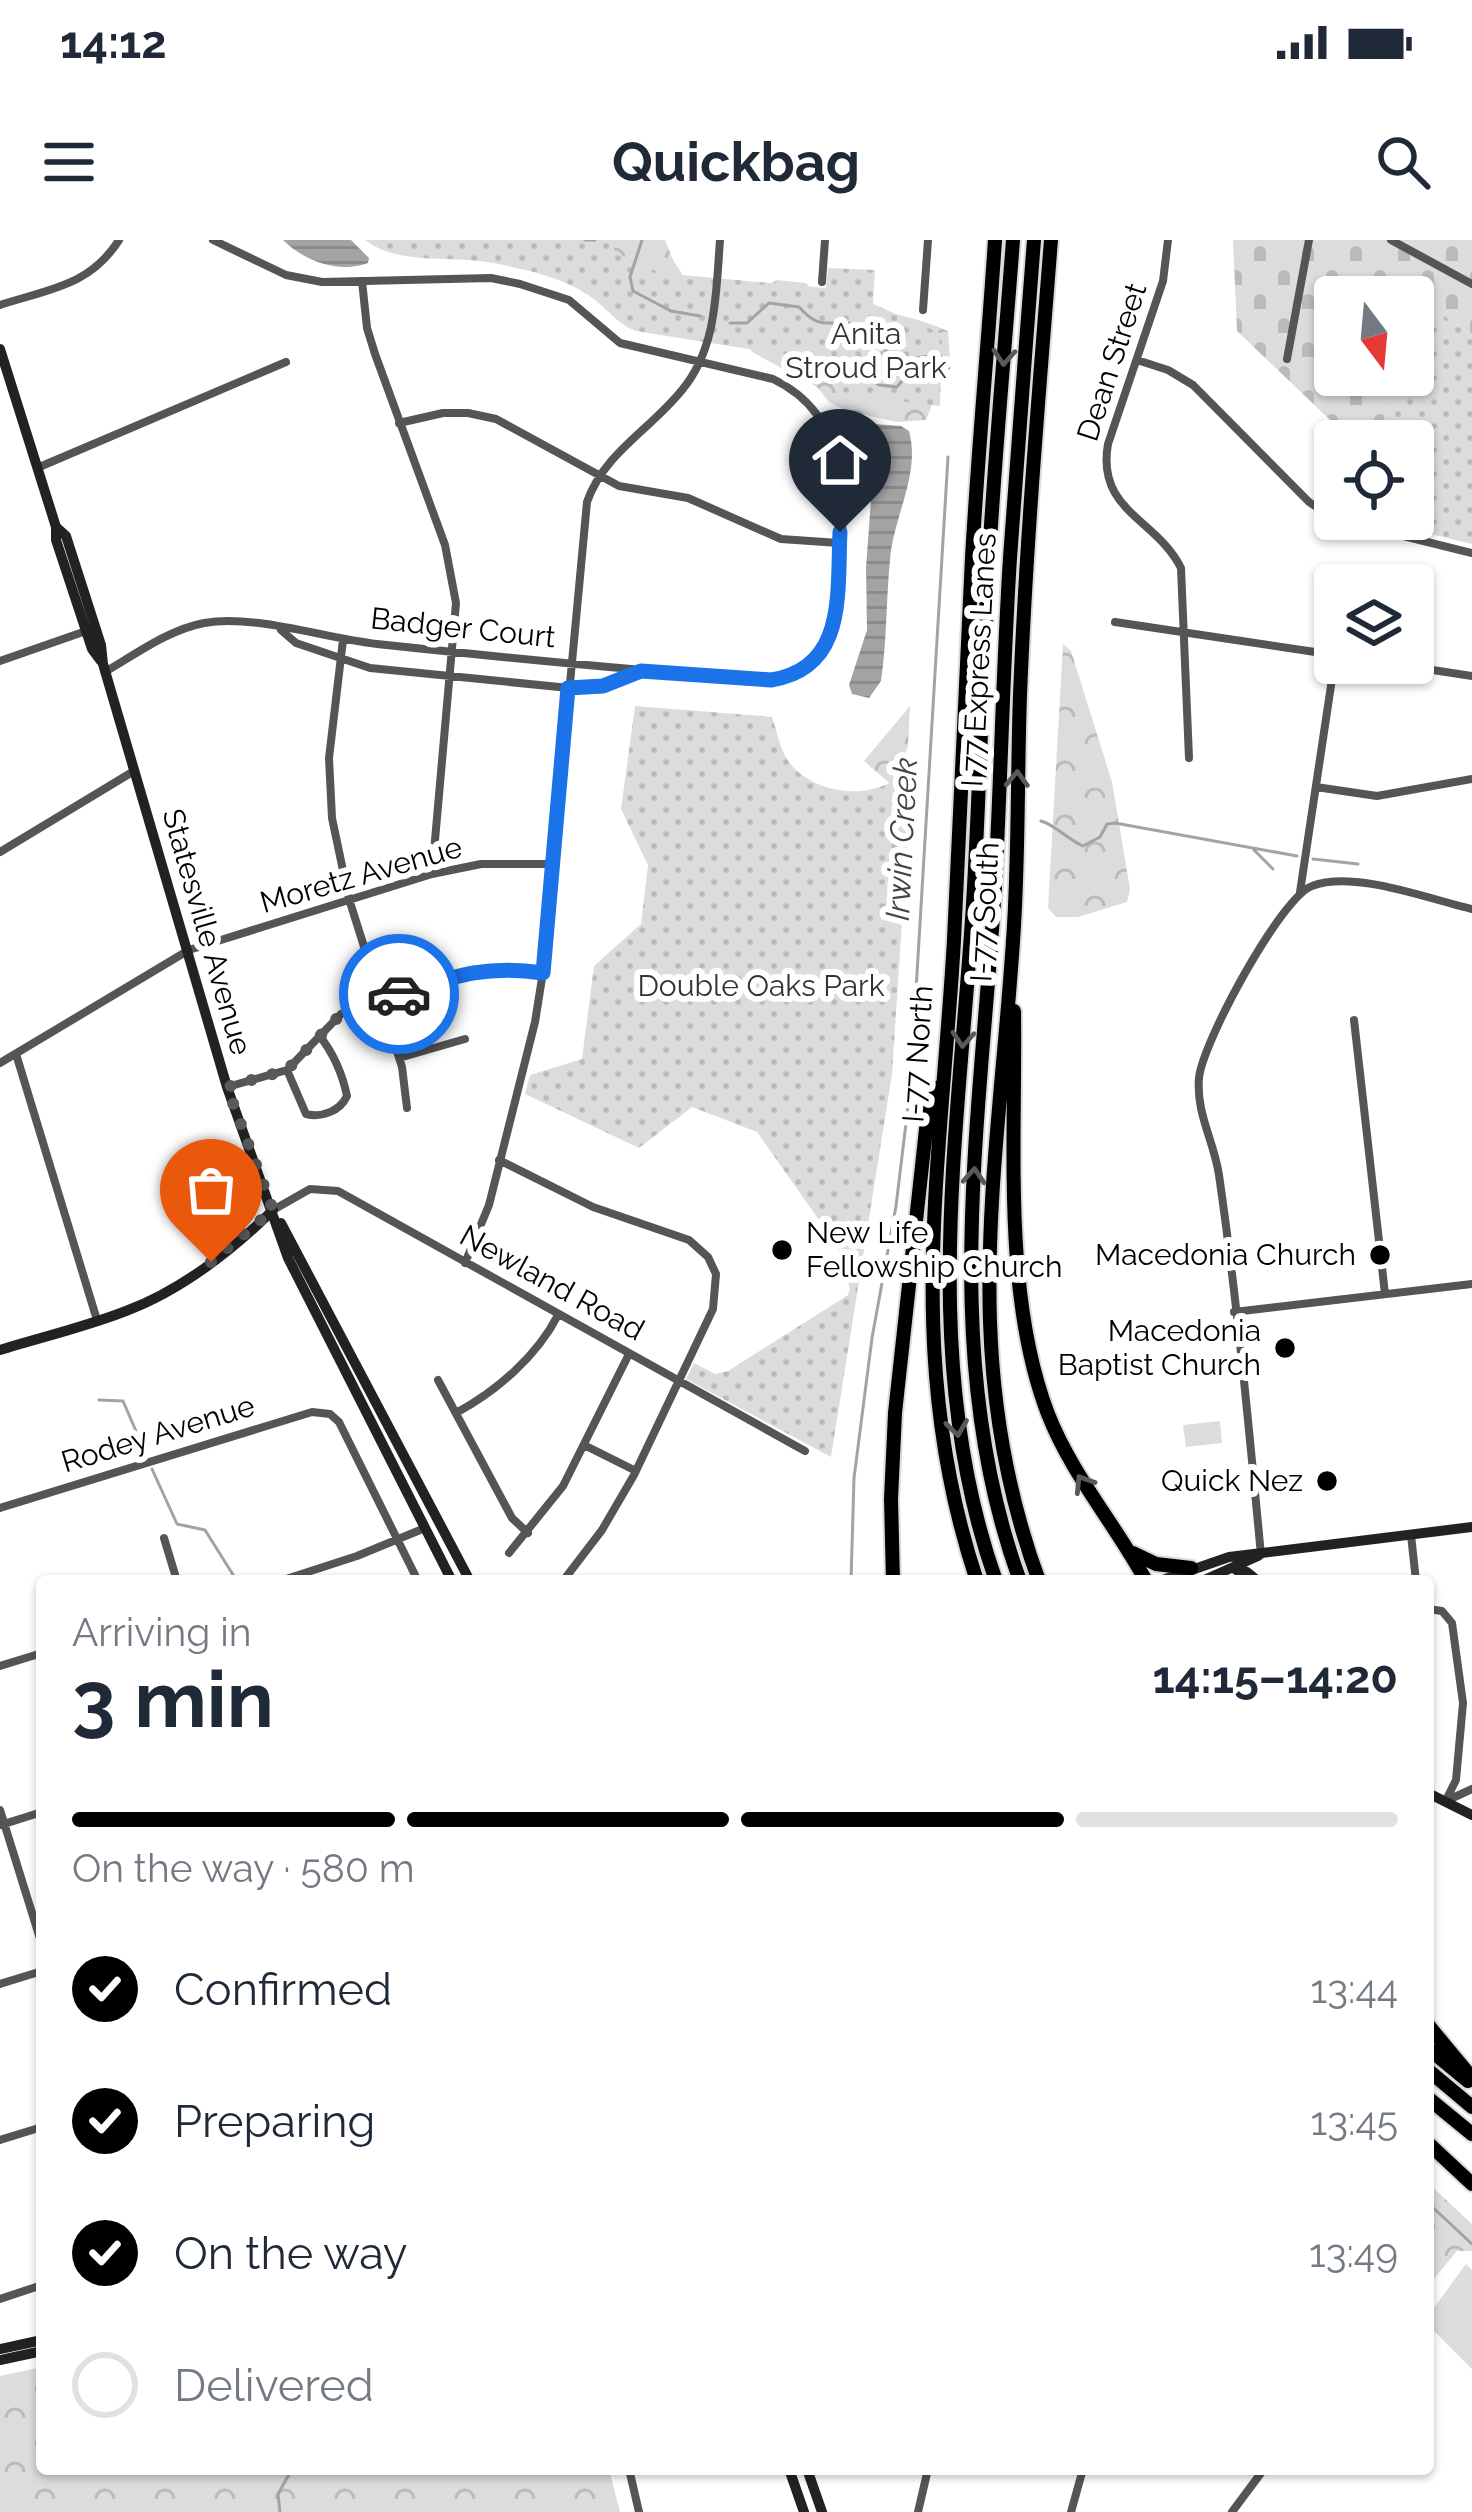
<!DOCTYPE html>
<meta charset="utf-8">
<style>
body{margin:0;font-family:Raleway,sans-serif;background:#f6f6f7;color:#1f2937;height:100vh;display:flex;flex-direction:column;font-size:45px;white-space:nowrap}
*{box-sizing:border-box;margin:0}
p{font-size:39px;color:#747a83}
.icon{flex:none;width:66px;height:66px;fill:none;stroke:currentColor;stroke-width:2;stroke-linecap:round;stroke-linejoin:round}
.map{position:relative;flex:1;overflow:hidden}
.drawer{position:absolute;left:36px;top:1335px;width:1398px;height:900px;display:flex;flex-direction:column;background:#fff;border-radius:12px;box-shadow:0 3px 9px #0004}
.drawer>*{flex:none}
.needle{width:78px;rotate:164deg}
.fabs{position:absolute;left:1314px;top:36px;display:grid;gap:24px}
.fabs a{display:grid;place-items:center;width:120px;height:120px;border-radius:12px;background:#fff;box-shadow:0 3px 9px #0004;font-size:60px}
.pin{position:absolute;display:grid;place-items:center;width:102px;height:102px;color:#fff;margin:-123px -51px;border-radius:50% 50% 50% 0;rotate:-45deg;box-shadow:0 0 12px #0007}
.pin .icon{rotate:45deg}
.courier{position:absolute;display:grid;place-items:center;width:120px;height:120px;margin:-60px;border:9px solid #1a73e8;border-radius:50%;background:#fff;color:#222;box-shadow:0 3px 15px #0007}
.head em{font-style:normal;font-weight:700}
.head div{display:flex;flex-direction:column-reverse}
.head{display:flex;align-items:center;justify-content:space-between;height:204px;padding:0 36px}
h1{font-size:78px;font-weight:700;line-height:90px}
.bar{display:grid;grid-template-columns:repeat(4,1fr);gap:18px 12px;align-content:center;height:144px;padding:0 36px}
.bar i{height:15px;border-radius:9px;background:#e0e1e3}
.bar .selected{background:#000}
.bar p{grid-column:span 4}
ol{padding:0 36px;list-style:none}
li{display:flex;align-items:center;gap:36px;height:132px}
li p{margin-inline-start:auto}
li .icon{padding:12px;border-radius:50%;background:#000;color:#fff;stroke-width:4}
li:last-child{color:#747a83}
li i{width:66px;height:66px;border:6px solid #e0e1e3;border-radius:50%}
.status{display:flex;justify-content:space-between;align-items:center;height:84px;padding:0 60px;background:#fff;direction:ltr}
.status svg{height:33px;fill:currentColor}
header{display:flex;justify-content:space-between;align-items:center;height:156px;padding:0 36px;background:#fff;font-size:54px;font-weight:700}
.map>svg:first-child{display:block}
</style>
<div class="status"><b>14:12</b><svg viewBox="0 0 49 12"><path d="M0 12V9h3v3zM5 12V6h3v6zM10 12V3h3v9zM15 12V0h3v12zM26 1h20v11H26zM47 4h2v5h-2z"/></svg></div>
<header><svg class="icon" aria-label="menu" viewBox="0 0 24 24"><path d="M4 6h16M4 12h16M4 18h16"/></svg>Quickbag<svg class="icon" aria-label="search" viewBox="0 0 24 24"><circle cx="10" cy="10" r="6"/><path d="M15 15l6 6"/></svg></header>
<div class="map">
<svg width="1472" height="2272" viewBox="0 0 1472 2272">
<defs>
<pattern id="forest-crowns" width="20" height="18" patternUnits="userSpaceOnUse" patternTransform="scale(3)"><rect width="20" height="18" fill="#dcdcdc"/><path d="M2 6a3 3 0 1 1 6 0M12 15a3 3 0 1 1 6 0" fill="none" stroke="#bbb"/></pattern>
<pattern id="cemetery-stones" width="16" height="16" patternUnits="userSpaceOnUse" patternTransform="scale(3)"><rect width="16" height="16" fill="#dcdcdc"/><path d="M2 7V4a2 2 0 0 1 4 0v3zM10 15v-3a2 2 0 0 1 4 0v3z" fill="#bbb"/></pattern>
<pattern id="park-dots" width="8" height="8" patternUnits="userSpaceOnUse" patternTransform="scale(3)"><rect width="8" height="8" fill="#dcdcdc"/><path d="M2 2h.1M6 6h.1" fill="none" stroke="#bbb" stroke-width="1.8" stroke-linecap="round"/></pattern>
<pattern id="water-rules" width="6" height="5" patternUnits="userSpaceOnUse" patternTransform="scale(3)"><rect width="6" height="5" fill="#a3a3a3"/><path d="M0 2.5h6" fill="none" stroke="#8b8b8b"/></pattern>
</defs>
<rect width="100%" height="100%" fill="#fff"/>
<path fill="#dcdcdc" d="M1220 1181 1222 1203 1186 1207 1183 1185Z
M1466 2024 1472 2030V2129L1428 2085V2076Z"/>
<path fill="url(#forest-crowns)" d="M602 0H665L673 20 699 60 680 84Z
M776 40 806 43 831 71C870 67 912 75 948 91L950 119 926 180 896 182 844 170 829 162 817 147 752 112 747 103 750 62Z
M1063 404 1071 411 1112 542 1130 649 1127 662 1078 677H1056L1048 668Z
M910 466 908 506 894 547 864 521Z
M1428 1943 1472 1984V2011H1457L1428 2046Z
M42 2127V2229H609L620 2272H0V2136Z"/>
<path fill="url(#cemetery-stones)" d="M1233 0H1472V95L1415 56 1413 60 1335 57V135H1395L1384 180 1373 201H1352L1237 91Z"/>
<path fill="url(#park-dots)" d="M365 0H615L614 12 660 33 826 48 828 28 875 30 873 64 942 94 940 166 847 155 793 116 636 91C616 83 608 69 591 57 565 38 525 29 493 23 452 15 399 26 365 0Z
M1414 55 1472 95V304L1368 279H1413V201H1373L1384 180 1395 135H1413Z
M635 466 772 477C777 491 780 510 789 522 817 560 895 564 913 516L892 834 831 1217 686 1139 694 1123 715 1134 728 1131 848 1055 850 1049 838 1007 757 892 692 867 639 908 525 854 530 835 582 819 594 726 641 684 648 625 621 569Z"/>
<path fill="url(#water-rules)" d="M283 0H351L369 18 368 23C339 34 304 21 283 0Z
M874 184 901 186 909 191C921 234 893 277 890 320 886 360 887 401 881 441L869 458 852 454 849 445 867 390 866 328 872 246 870 191Z"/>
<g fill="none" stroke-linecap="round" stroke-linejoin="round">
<path stroke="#a3a3a3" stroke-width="3" d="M585 0H595
M642 0 630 37 633 51 671 71 700 76
M730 83H747L769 63 799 67C823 94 830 77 858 85 896 95 864 131 939 114L949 128
M858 131 879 145 897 147 917 122
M1041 581C1057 586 1067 599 1083 606L1100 597 1107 584 1115 583 1297 616
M1254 610 1273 629
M1313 619 1358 624
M99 1160 123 1161 146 1214
M152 1229 177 1284 205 1290 237 1341
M851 1341 854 1238 872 1098 896 966 910 850 948 217
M1428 1963 1472 2004
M280 2272 278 2254 292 2229"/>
<g stroke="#dbdbdb" stroke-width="18">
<path id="highway" d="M1014 771C1016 898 1002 1054 1048 1174 1072 1235 1115 1284 1146 1341
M1133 1313 1156 1324 1191 1328
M893 1341 891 1259 895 1173 928 871 939 847
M977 1341C903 1119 941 926 954 700 961 573 965 445 972 318 978 212 988 106 995 0
M996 1341C918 1121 959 891 973 664 980 549 982 433 989 318 995 212 1005 106 1013 0
M1020 1341C938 1116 981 879 995 646 1001 537 1003 427 1010 318 1017 212 1026 106 1034 0
M1039 1341C957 1118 998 928 1013 701 1019 619 1017 537 1020 455 1026 303 1039 152 1051 0
M1428 1785 1472 1838
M1428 1808 1468 1841
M1428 1830 1472 1867
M1428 1858 1472 1894
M1428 1903 1472 1944"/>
</g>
<path stroke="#555" stroke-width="8" d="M1168 0 1163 41 1108 204C1096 271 1157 279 1181 328L1189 518
M1391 0 1472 44
M362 41 367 88 375 114 445 305 456 363 432 634
M822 42 825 0
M0 65C49 49 90 46 119 0
M923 70 928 0
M1287 119 1309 0
M1137 120 1168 130 1193 145 1309 262 1335 279
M399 183 443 173H468L496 179 619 246 688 258 781 299 839 303
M37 228 286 122
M1335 279 1472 313
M1115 382 1335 415
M281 390 296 403 370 428 569 448 603 446 637 433
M343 400 329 518 332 578 349 659 402 827 407 868
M0 421 86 391
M1387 423 1472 436
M105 432C136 414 168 390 204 383 255 374 323 398 377 404 508 418 640 431 771 440 803 435 820 422 832 393 839 304 871 186 773 139L620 103 569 60 520 44 491 38 322 42 286 35 213 0
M1316 547 1377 556 1472 539
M0 612 134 531
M1300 652 1335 419
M1354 780 1385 1054
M16 814 97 1080
M399 818 465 799
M0 823 189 710 432 634 481 624H553
M287 830 306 874C322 878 340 871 347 856 342 832 334 814 319 795
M227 847 287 830 341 774 357 768C427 746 468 723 543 732
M499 920 593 967 689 1000 708 1017 716 1034 713 1069 634 1235 602 1290 563 1341
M273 970 310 949 338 951 805 1211
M465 1023 489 965 535 782 543 732 587 262C604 213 650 190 682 150 717 108 716 52 720 0
M1234 1072 1472 1044
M438 1140 512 1278 528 1293
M456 1173C497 1151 537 1116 558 1075
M584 1205 636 1231
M0 1268 312 1172 330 1174 339 1182 418 1341
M1411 1295 1416 1341
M164 1298 177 1341
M509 1313 563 1246 629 1114
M1261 1315C1249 1188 1237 1060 1219 935 1214 901 1196 874 1199 838 1202 803 1281 657 1312 646 1354 630 1428 659 1472 669
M280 1341 357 1316 425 1288
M1428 1369 1442 1371 1452 1383 1463 1463 1456 1540 1445 1562
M0 1426 42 1413
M1446 1561 1472 1549
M0 1570 42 1705
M1 1585 42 1572
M0 1744 42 1731
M0 1900 42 1887
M0 2059 42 2045
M629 2229 639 2272
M918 2272 928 2229
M1071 2272 1083 2229
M1232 2272 1264 2229"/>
<path stroke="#222" stroke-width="10" d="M0 109 56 287V300L92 409 101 421
M56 287 66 296 101 405 103 424 227 847 288 1018 452 1341
M281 983 470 1341
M0 1110C42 1097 85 1087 126 1071 180 1051 233 1010 273 970
M1236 1330 1247 1332 1258 1341
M1160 1341 1229 1317 1472 1287
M1202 1341 1258 1316
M1428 1553 1472 1575
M0 2109 42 2100
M0 2120 42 2111
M789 2229 804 2272
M807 2229 822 2272"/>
<use href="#highway" stroke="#000" stroke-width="14"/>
</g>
<defs><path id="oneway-chevron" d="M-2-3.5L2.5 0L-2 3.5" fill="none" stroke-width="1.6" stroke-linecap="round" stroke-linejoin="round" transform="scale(3)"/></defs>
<g stroke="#595959">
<use href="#oneway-chevron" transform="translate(1004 117) rotate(94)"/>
<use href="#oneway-chevron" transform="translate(1017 539) rotate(-88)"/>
<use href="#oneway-chevron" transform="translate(963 799) rotate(94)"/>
<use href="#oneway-chevron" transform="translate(974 936) rotate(-86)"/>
<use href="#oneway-chevron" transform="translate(957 1188) rotate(82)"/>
<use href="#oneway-chevron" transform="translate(1083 1243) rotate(-122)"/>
</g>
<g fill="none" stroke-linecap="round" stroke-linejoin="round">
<path stroke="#595959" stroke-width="12" stroke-dasharray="0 21.6" d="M211 1022 273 970 227 847 287 830 341 774 399 754"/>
<path stroke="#1a73e8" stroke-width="15" d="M399 754C452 737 486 724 543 733L568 448 603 446 641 431 771 440C847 428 837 353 840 292"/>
</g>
<g fill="#000" stroke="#fff" stroke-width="4.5">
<circle cx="782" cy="1010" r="12"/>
<circle cx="1380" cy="1015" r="12"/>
<circle cx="1285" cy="1108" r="12"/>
<circle cx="1327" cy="1241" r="12"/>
</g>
<g text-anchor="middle" stroke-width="12" stroke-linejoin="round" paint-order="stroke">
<g font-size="30" fill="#333" stroke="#fff">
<text x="866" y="104">Anita<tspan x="866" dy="34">Stroud Park</tspan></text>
<text x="761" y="756">Double Oaks Park</text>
</g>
<g font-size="30" fill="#000" stroke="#fff">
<text transform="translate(1112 122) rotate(-72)" y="10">Dean Street</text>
<text transform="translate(463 388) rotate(6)" y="10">Badger Court</text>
<text transform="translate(979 420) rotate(-87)" y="10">I 77 Express Lanes</text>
<text transform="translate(361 635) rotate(-16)" y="10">Moretz Avenue</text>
<text transform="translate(985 672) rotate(-87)" y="10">I-77 South</text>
<text transform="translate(207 692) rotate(74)" y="10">Statesville Avenue</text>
<text transform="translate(918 814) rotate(-86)" y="10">I-77 North</text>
<text transform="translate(552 1043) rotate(29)" y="10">Newland Road</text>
<text transform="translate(158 1194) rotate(-17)" y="10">Rodey Avenue</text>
</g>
<g font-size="30" fill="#000" stroke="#fff" text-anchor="end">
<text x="806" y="1003" text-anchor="start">New Life<tspan x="806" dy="34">Fellowship Church</tspan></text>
<text x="1356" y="1025">Macedonia Church</text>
<text x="1261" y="1101">Macedonia<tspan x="1261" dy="34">Baptist Church</tspan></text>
<text x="1303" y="1251">Quick Nez</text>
</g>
<g font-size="33" font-style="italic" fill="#444" stroke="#fff">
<text transform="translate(901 599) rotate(-87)" y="12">Irwin Creek</text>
</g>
</g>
</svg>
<div class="fabs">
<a><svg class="needle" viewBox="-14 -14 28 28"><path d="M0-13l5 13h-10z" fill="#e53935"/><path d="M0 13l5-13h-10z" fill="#747a83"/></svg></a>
<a><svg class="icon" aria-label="locate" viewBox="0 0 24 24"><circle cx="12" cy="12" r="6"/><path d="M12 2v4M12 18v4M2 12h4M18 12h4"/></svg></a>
<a><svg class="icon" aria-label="layers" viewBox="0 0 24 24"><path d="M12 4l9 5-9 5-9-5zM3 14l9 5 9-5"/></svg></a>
</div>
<div class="pin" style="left:211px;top:1022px;background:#ea580c"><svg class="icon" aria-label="bag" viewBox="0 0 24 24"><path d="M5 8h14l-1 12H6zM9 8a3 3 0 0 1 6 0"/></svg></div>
<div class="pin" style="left:840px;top:292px;background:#1f2937"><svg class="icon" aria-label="home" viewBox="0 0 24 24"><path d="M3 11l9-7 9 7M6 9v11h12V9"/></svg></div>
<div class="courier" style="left:399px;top:754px"><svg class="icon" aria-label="car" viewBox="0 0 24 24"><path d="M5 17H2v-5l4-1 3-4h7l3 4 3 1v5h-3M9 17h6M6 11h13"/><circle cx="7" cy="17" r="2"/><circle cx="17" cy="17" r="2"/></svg></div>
<section class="drawer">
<div class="head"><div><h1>3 min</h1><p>Arriving in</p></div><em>14:15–14:20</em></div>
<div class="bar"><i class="selected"></i><i class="selected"></i><i class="selected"></i><i></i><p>On the way · 580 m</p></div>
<ol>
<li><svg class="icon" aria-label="check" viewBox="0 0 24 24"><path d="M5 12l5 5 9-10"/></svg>Confirmed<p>13:44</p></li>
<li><svg class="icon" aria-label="check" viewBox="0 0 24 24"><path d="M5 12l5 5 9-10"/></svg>Preparing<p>13:45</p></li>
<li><svg class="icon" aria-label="check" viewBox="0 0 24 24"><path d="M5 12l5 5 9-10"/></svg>On the way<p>13:49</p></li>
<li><i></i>Delivered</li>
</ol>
</section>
</div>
